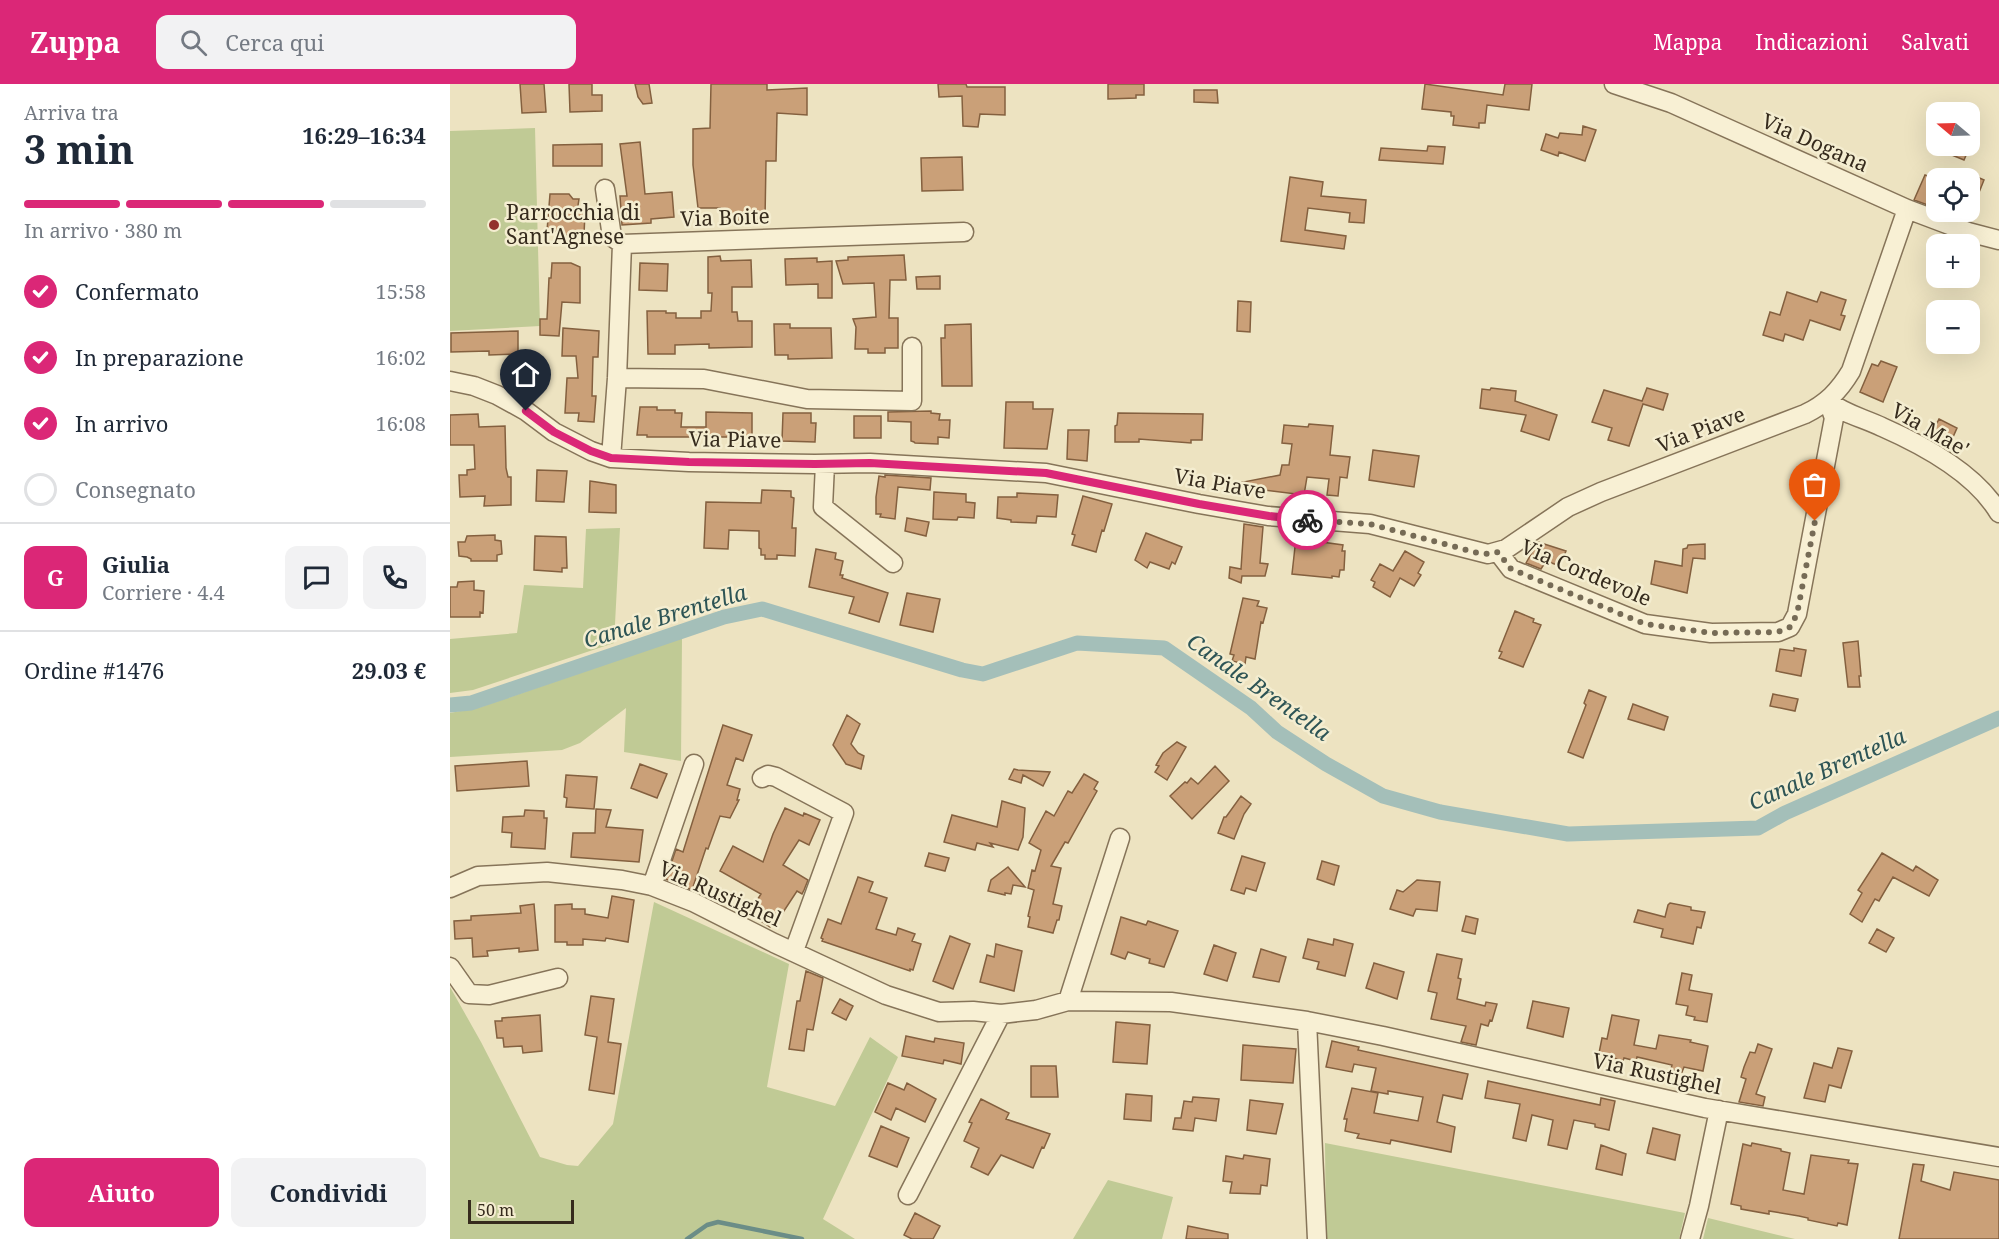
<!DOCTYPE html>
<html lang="it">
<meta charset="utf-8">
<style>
body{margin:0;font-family:"Noto Serif",serif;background:#f2f2f3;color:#1f2937;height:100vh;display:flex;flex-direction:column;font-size:22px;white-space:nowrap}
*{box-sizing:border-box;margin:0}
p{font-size:20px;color:#747a83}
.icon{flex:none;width:33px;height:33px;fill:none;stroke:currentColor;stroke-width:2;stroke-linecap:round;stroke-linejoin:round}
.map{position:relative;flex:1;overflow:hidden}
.side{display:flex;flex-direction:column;background:#fff;width:450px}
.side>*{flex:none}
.needle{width:39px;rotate:289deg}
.controls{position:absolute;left:1476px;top:18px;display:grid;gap:12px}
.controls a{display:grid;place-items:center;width:54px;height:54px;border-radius:12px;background:#fff;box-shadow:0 6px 24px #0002;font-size:30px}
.scale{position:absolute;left:18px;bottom:15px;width:106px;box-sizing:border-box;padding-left:6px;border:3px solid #362b1d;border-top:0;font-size:16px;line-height:21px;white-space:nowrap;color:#362b1d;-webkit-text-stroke:4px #f4edd0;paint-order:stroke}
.pin{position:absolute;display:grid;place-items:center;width:51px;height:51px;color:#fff;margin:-62px -26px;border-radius:50% 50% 50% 0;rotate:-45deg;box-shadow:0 0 6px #0007}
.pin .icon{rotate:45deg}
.courier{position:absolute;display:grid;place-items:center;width:60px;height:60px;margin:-30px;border:4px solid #db2777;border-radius:50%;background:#fff;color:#222;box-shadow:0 2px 8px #0007}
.overview em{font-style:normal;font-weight:700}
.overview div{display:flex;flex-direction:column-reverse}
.overview{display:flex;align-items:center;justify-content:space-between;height:102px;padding:0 24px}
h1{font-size:39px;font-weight:700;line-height:45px}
.bar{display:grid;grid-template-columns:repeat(4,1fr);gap:9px 6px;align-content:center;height:72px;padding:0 24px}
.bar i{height:8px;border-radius:4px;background:#e0e1e3}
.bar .on{background:#db2777}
.bar p{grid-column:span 4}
.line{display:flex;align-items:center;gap:15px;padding:0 24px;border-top:2px solid #e0e1e3}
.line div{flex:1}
.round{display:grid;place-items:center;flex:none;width:63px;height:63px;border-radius:12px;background:#f2f2f3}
ol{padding:0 24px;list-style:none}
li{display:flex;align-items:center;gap:18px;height:66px}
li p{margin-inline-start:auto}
li .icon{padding:6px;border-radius:50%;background:#db2777;color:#fff;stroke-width:4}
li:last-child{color:#747a83}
li i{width:33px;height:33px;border:3px solid #e0e1e3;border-radius:50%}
.primary-button{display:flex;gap:12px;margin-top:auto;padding:12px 24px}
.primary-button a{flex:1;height:69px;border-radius:12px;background:#db2777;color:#fff;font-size:24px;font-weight:700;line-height:69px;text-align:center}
.primary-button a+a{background:#f2f2f3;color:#1f2937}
header{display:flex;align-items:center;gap:36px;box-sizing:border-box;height:84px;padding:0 30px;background:#db2777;color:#fff}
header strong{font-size:28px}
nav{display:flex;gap:33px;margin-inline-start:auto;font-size:21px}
.search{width:420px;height:54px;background:#f2f2f3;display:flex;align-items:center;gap:15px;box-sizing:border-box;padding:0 21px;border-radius:12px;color:#747a83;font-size:22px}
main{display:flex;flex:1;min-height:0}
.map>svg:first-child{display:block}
</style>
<header>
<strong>Zuppa</strong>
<div class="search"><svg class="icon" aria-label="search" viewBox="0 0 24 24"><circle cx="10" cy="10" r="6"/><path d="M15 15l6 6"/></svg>Cerca qui</div>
<nav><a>Mappa</a><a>Indicazioni</a><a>Salvati</a></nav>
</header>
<main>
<section class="side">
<div class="overview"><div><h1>3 min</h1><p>Arriva tra</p></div><em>16:29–16:34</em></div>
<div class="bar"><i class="on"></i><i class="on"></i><i class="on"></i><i></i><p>In arrivo · 380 m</p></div>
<ol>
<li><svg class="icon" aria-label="check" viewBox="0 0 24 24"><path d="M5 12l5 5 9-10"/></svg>Confermato<p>15:58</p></li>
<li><svg class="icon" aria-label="check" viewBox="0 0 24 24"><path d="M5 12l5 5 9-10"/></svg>In preparazione<p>16:02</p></li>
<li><svg class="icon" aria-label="check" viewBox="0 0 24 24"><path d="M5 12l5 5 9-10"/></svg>In arrivo<p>16:08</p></li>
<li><i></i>Consegnato</li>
</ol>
<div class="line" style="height:108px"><b class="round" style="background:#db2777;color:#fff">G</b><div><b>Giulia</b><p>Corriere · 4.4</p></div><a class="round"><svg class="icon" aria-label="chat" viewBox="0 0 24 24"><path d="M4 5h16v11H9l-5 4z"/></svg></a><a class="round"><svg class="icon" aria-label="phone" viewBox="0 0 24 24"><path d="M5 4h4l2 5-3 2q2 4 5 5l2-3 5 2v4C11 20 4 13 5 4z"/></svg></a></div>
<div class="line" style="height:78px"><div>Ordine #1476</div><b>29.03 €</b></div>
<div class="primary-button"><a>Aiuto</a><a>Condividi</a></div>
</section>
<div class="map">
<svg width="1549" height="1155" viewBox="0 0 1549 1155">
<rect width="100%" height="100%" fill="#ede3c1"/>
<path fill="#c0ca95" d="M85 44 90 242 0 247V47Z
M170 444 164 559 23 606 0 609V555L67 549 74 501 133 504 136 445Z
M232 554 231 677 174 668 176 624 130 659 112 666 0 673V629L31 623Z
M204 818 339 880 317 1003 385 1022 420 953 448 973 373 1135 405 1155H0V903L31 958 90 1073 117 1081 128 1082 163 1040Z
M875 1059 1235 1129 1229 1155H876Z
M658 1096 723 1113 712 1155H623Z
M1258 1134 1345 1155H1253Z"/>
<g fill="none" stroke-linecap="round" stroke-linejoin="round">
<path stroke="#6b8d87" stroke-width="4.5" d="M237 1155 257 1141 268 1138 352 1155"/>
<path stroke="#a4bfb9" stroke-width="15" d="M0 621 21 619 274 533 312 525 512 586 533 590 627 559 714 564 801 624 827 648 876 680 933 712 990 728 1118 750 1308 744 1335 729 1549 634"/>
</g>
<path fill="#caa078" stroke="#84603f" stroke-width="1.5" d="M70 0H94L96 28 72 29Z
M119 0H142V11H152V27L120 28Z
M185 0H199L202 19 193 20 188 13Z
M261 0H317V6L357 4V31L327 29 326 77H316L315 135 270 137V124H248L243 81V45L260 44Z
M488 0H516L517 3H555V31L530 30 528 43 513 42 512 12 489 13Z
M658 0H694V11H686V14L658 15Z
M975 0 1053 11 1055 0H1082L1079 26 1037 21 1035 39H1029V44L1003 41 1004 32H1001V28L972 25Z
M744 6H767L768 19 744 18Z
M1133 42 1146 46 1135 77 1109 68 1108 72 1091 66 1096 50 1108 54 1110 49 1132 51Z
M190 58 195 110 222 108 224 133 201 135V139L172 141 170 112H177L170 60Z
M152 60V82H103V61Z
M978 62 995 63 993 80 929 76 931 64 977 67Z
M1480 62H1520L1514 76Z
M512 73 513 106 472 107 471 74Z
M1520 90 1534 96 1520 131Z
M1475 91 1486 95V124L1464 116Z
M840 93 873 98 871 112 916 116 914 139 899 138 900 129 858 124 855 146 896 152 894 165 831 157Z
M100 110H119L123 115H129L127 128H135L134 151H113V147H97Z
M454 171 456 196H440L439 234H448V264H435V269H418V265H405L406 243 403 235 426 233 424 199 393 200 386 177 398 176V173Z
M270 172 271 177 301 176 302 203H282V228H287L288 237H302V263L259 264V260L225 261V270H198L197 227H216V229H226V234H251V227H261L262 209H258V173Z
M367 174V178L382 177V214H368V200L336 201 335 175Z
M102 179H121L130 183V219L112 218 109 252 90 251V235H97L99 194H101Z
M190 179 218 180 217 207 189 206Z
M490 192V205H467L466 193Z
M1337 208 1367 218 1371 208 1396 216 1391 231 1395 232 1390 246 1360 236 1353 256 1335 250 1333 257 1313 251 1320 228 1330 231Z
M788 217 801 218 800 248 787 247Z
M324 240H340V244H381L382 274 338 275V271H325Z
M521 240 522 302H492L491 254H495V241Z
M113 244 149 247 148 273H143L142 312H146L144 338 128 337 129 329H115L117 294H128L126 272H112Z
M68 247V270L39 271V267L1 268V249Z
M1431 277 1447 283 1433 318 1410 308 1422 280 1428 282Z
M1041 304 1066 307 1065 317 1107 331 1099 356 1071 347 1076 331 1030 324 1032 305 1040 306Z
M1197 304 1218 310 1213 326 1193 320 1179 362 1158 356 1162 344 1142 338 1154 306 1192 317Z
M556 318H583V325H603L597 365 554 364Z
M190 323H207V326H225V329H232L231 343H256V328L302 329V353H197V351H187Z
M481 327V329L490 330 489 336H500L499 354 488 353V360L465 359 464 358 461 357V338L438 337V328Z
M333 329H361V339H366L365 358 332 357Z
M668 329 753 330 752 356H741V359L689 355V358H665V342L667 341Z
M28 330 29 343 55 342 56 384 58 393H61V421L34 422 35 412 10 413 9 391H17V386L25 385 24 361H0V331Z
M404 332H431V354H404Z
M1489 335 1507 344 1499 362 1475 352 1482 337 1487 339Z
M859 340 883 342 880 371 900 373 897 394 890 393 888 412 877 411 879 395 857 393 854 411 783 402V400L830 391 832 381H839L842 360 832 359 834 341 858 343Z
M618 346H639L637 377 617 375Z
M923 366 969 372 964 403 919 396Z
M87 386 117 387 114 418 86 417Z
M435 391 481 394 480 406 448 403 445 435 430 433 431 430H426V413L429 392 435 393Z
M140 397 166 401V429L139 428Z
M312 406 341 407V413L344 414 342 444H346L345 472 327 471V475H315V471H311V465L309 464V447L279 446 278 465 254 464 256 418 311 419Z
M484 408 516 410V418L525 419 524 434 508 433 507 436 483 435Z
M567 409 608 411 606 433 587 432 586 439 561 438V436L547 434 548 413H567Z
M633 412 662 420 654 447 652 446 646 468 622 461 625 451 622 450Z
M457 434 479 438 476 452 455 447Z
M794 440 813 443 810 479 818 480 815 492H792L791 499 779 494 780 483 791 485Z
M696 449 732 463 725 480 722 478 719 485 700 478 697 484 685 476Z
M45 451V456L51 457 52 470 47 471V477H21V475L17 473 9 472 8 458H15L17 452Z
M85 452 116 453 117 484H112V488L84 486Z
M857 456 893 461 892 467H895L894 486H890L889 493 882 492V494L842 490 845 463H847L848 457 857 458Z
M1088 458 1116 467 1110 482 1096 477 1091 485 1076 479Z
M1255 460V475L1243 474 1237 509 1201 500 1205 477 1232 482 1233 465 1237 464 1238 461Z
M366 465 386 469 385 475 393 477 390 491H393L392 494 438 509 429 538 399 529 404 513 359 503Z
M955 467 974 478 968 489 971 491 964 502 950 494 940 513 923 503 925 498 921 496 930 480 943 487Z
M24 497V506L34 507 33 529 30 528V533H0V503H7L8 498Z
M457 509 490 515 483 548 450 541Z
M793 514 809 517 807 522 817 524 813 539 811 538 805 575 796 573 795 580 782 577 784 571 780 570Z
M1065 527 1084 535 1083 538 1091 541 1073 583 1049 574 1052 568 1049 567Z
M1408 557 1411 592H1409L1410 603H1398L1393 559Z
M1344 564 1356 566 1351 592 1326 587 1330 565 1344 567Z
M1139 606 1156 613 1133 674 1118 668 1136 621 1134 619Z
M1323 610 1348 615 1345 627 1320 622Z
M1183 620 1218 633 1214 646 1178 635Z
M397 631 410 640 401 660 408 669 414 672 411 685 396 680 383 661Z
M273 641 302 651 293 677 286 674 277 701 290 705 287 716H289L280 734 270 732 258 765 256 764 242 806 216 795 226 765 233 768Z
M727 658 736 663 717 696 705 688 709 682 706 681 713 669Z
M77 677 79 702 7 707 5 682Z
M190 680 217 690 207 714 181 704Z
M765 682 779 697 742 735 720 712 735 698 737 699 741 694 748 700Z
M564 685 568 686 600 688 593 702 573 691 571 699 559 695Z
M634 690 648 698 644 705 647 707 618 759 615 758 601 782 611 784 603 820 612 822 609 836H607L603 849 578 843 580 833 578 832 584 806 578 804 582 786 585 787 591 766 579 759 596 727 604 732 618 707 622 709Z
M116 691 147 693 144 725 116 723 117 714 114 713Z
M791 712 801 720 794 730 784 755 768 749 774 733H776Z
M552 717 575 724 573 753 568 766 540 759 543 763 527 759 525 766 494 758 502 731 547 743Z
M335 724 353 732 354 729 370 736 359 761 349 756 333 781 358 796 354 806 352 810 347 807 330 833 328 832 320 843 299 829 311 810 270 787 283 762 313 778 323 750Z
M146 725 161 726 156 743 193 746 189 778 121 773 123 749H145Z
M75 726 94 727V734H97L95 765 61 763 62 749 52 748 53 733 74 732Z
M479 769 499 774 495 787 475 782Z
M1432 769 1463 787 1466 782 1488 796 1479 812 1443 793 1429 817 1425 815 1412 838 1400 830 1412 809 1408 806Z
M792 772 815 779 806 807 796 804 794 810 781 806Z
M872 777 889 782 884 801 867 795Z
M558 783 575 803 563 801 561 810 555 809V811L538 807 541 796Z
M408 793 423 798 419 808 437 814 426 845 446 851 448 844 465 850 462 857 471 860 463 886 460 885V887L372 857 373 855 371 854 378 835 391 840Z
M967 796 990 798 987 827 966 825 963 832 940 825 947 806 953 808Z
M162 812 184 816 178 858 156 854 155 857 133 855V861H117V858H105V821L122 820V825H135V830L158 834Z
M1220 819 1241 823V826L1255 828 1251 844 1247 843 1243 860 1211 853 1213 845 1184 838 1188 826 1215 833 1218 821Z
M84 820 88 866 69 868V864L37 867 38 872 23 873 22 854 5 855 4 837 21 836V832L71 829 70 822Z
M1016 832 1028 835 1025 850 1012 847Z
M671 833 696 841 698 837 728 847 714 883 699 879 700 875 678 868 675 875 661 870Z
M1427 845 1444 854 1436 868 1419 859Z
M500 852 520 860 503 905 483 897Z
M858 855 883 861 884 855 903 860 895 892 867 885 869 878 853 874Z
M546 860 572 867 564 907 530 898 537 871 544 873Z
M764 861 786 869 777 897 754 890Z
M811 865 836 873 829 898 803 893Z
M987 870 1012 875 1008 894 1011 895 1007 915 1035 922 1036 918 1047 920 1042 937 1040 936 1038 942 1031 940 1026 961 1011 958 1016 942 981 935 987 909 978 907Z
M924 879 954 888 947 915 916 904Z
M356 887 373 894 363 946 357 945 354 967 339 965 347 917H350Z
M1232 889 1242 891 1239 906 1262 910 1257 938 1244 936 1245 933 1236 931 1238 922 1226 920Z
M141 912 164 915 158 958 171 960 164 1010 139 1006 147 953 135 951Z
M390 915 403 922 396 936 382 929Z
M1083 917 1119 924 1113 953 1077 944Z
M90 931 92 967 73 969 72 962 54 963 53 954H47L45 937H52V934Z
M1162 931 1189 936 1184 961 1206 965 1209 951 1241 956 1240 958 1258 962 1253 987 1234 983 1232 988 1221 985 1222 981 1187 973 1186 977 1174 974 1173 977 1149 969 1152 954 1157 955Z
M666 938 700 941 697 980 663 978Z
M456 952 484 958 485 954 514 959 511 980 494 976 493 980 452 972Z
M882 957 909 963 908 966 1018 990 1012 1015 993 1011 987 1038 1005 1043 1001 1068 941 1056 940 1060 907 1054 909 1050 895 1047 897 1035H894L902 1004 928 1009 924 1029 968 1037 973 1013 938 1007V1010L921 1007 926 984 904 980 902 988 876 983Z
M1308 960 1322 965 1306 1010 1315 1013 1313 1022 1289 1018 1296 995 1291 993 1294 983 1300 968 1305 969Z
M793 961 846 965 843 999 791 996Z
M1388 964 1402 967 1391 1004 1379 1001 1375 1018 1354 1014 1364 979 1382 984Z
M581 982H606L608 1013H581Z
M1038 997 1150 1021 1151 1014 1165 1017 1159 1046 1145 1043V1040L1124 1036 1117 1065 1098 1061 1103 1036 1082 1031 1076 1057 1063 1054 1070 1020 1035 1014Z
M438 999 454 1006 457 999 486 1015 475 1038 446 1024 441 1036 425 1028Z
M676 1010 702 1012 701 1037 674 1035Z
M743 1013 769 1015 766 1037 745 1034 743 1047 723 1045 725 1034H731L734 1017 742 1018Z
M531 1015 559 1029 556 1035 600 1050 594 1064 592 1063 583 1084 551 1071 538 1091 521 1083 529 1064 514 1057 522 1039 519 1038Z
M800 1016 833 1020 826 1050 797 1046Z
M431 1042 459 1054 447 1083 419 1072Z
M1203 1044 1230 1051 1225 1076 1197 1069Z
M1302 1059 1331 1065V1067L1340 1069 1333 1106 1354 1110 1361 1071 1399 1076 1398 1079 1408 1080 1397 1141 1388 1139 1387 1142 1358 1136V1134L1349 1132 1319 1127V1130L1291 1125V1122L1281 1120 1293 1060 1301 1062Z
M1151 1061 1176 1070 1172 1091 1146 1085Z
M794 1071 820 1075 817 1102 811 1101 810 1110 780 1109 782 1098 773 1097 776 1072 793 1075Z
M1463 1080 1474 1081 1471 1097 1500 1106 1504 1088 1549 1096V1155H1449Z
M465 1129 490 1142 483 1155H462L454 1151Z
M738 1142 778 1150V1155H736Z"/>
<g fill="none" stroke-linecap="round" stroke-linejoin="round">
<g stroke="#867459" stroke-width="21">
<path id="minor" d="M1164 0 1221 19 1457 125 1518 148 1549 156
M155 105 162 153 172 160
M172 160 514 148
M167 294 254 295 357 315 462 317V263
M0 297 24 302 47 311 76 327 104 348 141 367 161 374 239 378 365 380 420 379 596 389 749 420 818 432 920 440 1038 470 1056 465 1118 423 1151 408 1355 330C1376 320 1389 307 1401 287L1457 125
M1378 317C1394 330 1413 334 1432 343 1473 361 1526 390 1549 429
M161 374 167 294 172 160
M375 380 373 423 443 479
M1048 468 1061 485 1195 540 1261 549 1328 548 1340 543 1347 530 1384 334 1378 317
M312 694 318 691 326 693 394 729 344 867
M202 802 244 680
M0 804 28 792 97 788 172 796 202 802 243 818 324 859 436 911 489 928 523 927 551 930 586 926 618 917 721 918 857 937 933 952 1255 1024 1549 1073
M0 883 19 910 39 911 108 894
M618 917 670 754
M857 937 867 1155
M458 1111 551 930
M1240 1155 1249 1122 1269 1026"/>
</g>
<use href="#minor" stroke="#f8f0d4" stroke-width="18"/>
</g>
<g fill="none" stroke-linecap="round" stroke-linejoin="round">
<path stroke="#766b56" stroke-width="6" stroke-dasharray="0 10.8" d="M857 436 920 440 1028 469 1038 470 1048 468 1061 485 1195 540 1261 549 1328 548 1340 543 1347 530 1365 437"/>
<path stroke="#db2777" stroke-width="8" d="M76 327 104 348 141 367 161 374 239 378 365 380 420 379 596 389 749 420 819 432 857 436"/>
</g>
<circle fill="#93322b" stroke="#f4edd0" stroke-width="2" cx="44" cy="141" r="6"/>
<g text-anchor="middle" stroke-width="5" stroke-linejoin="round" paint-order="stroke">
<g font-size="21" fill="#362b1d" stroke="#f4edd0">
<text transform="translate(1365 59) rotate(24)" y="7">Via Dogana</text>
<text transform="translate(275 134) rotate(-2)" y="7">Via Boite</text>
<text transform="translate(1251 346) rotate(-21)" y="7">Via Piave</text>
<text transform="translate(1480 346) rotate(30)" y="7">Via Mae'</text>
<text transform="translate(285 356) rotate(1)" y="7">Via Piave</text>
<text transform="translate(770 400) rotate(10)" y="7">Via Piave</text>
<text transform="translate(1136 489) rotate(23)" y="7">Via Cordevole</text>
<text transform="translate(270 810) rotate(24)" y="7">Via Rustighel</text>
<text transform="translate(1207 990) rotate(12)" y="7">Via Rustighel</text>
</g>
<g font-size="21" fill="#362b1d" stroke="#f4edd0" text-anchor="start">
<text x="56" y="136">Parrocchia di<tspan x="56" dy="24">Sant'Agnese</tspan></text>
</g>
<g font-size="22" font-style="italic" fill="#2d5455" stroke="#f4edd0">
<text transform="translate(215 532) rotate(-17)" y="8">Canale Brentella</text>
<text transform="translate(809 603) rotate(35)" y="8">Canale Brentella</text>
<text transform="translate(1377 685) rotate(-24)" y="8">Canale Brentella</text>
</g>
</g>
</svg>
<div class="controls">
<a><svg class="needle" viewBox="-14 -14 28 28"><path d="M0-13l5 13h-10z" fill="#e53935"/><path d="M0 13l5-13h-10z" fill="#747a83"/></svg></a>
<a><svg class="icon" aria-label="locate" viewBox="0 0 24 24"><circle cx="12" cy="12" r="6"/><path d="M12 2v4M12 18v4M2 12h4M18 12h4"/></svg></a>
<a>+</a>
<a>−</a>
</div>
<div class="scale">50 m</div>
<div class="pin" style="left:1365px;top:437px;background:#ea580c"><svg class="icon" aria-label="bag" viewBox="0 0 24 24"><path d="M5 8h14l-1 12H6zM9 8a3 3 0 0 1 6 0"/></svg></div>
<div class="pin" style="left:76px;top:327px;background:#1f2937"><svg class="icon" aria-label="home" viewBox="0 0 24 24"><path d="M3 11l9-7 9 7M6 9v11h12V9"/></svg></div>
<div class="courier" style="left:857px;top:436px"><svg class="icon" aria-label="bike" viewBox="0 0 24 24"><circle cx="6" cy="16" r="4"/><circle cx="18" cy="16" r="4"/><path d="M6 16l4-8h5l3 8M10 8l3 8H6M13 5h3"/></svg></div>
</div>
</main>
